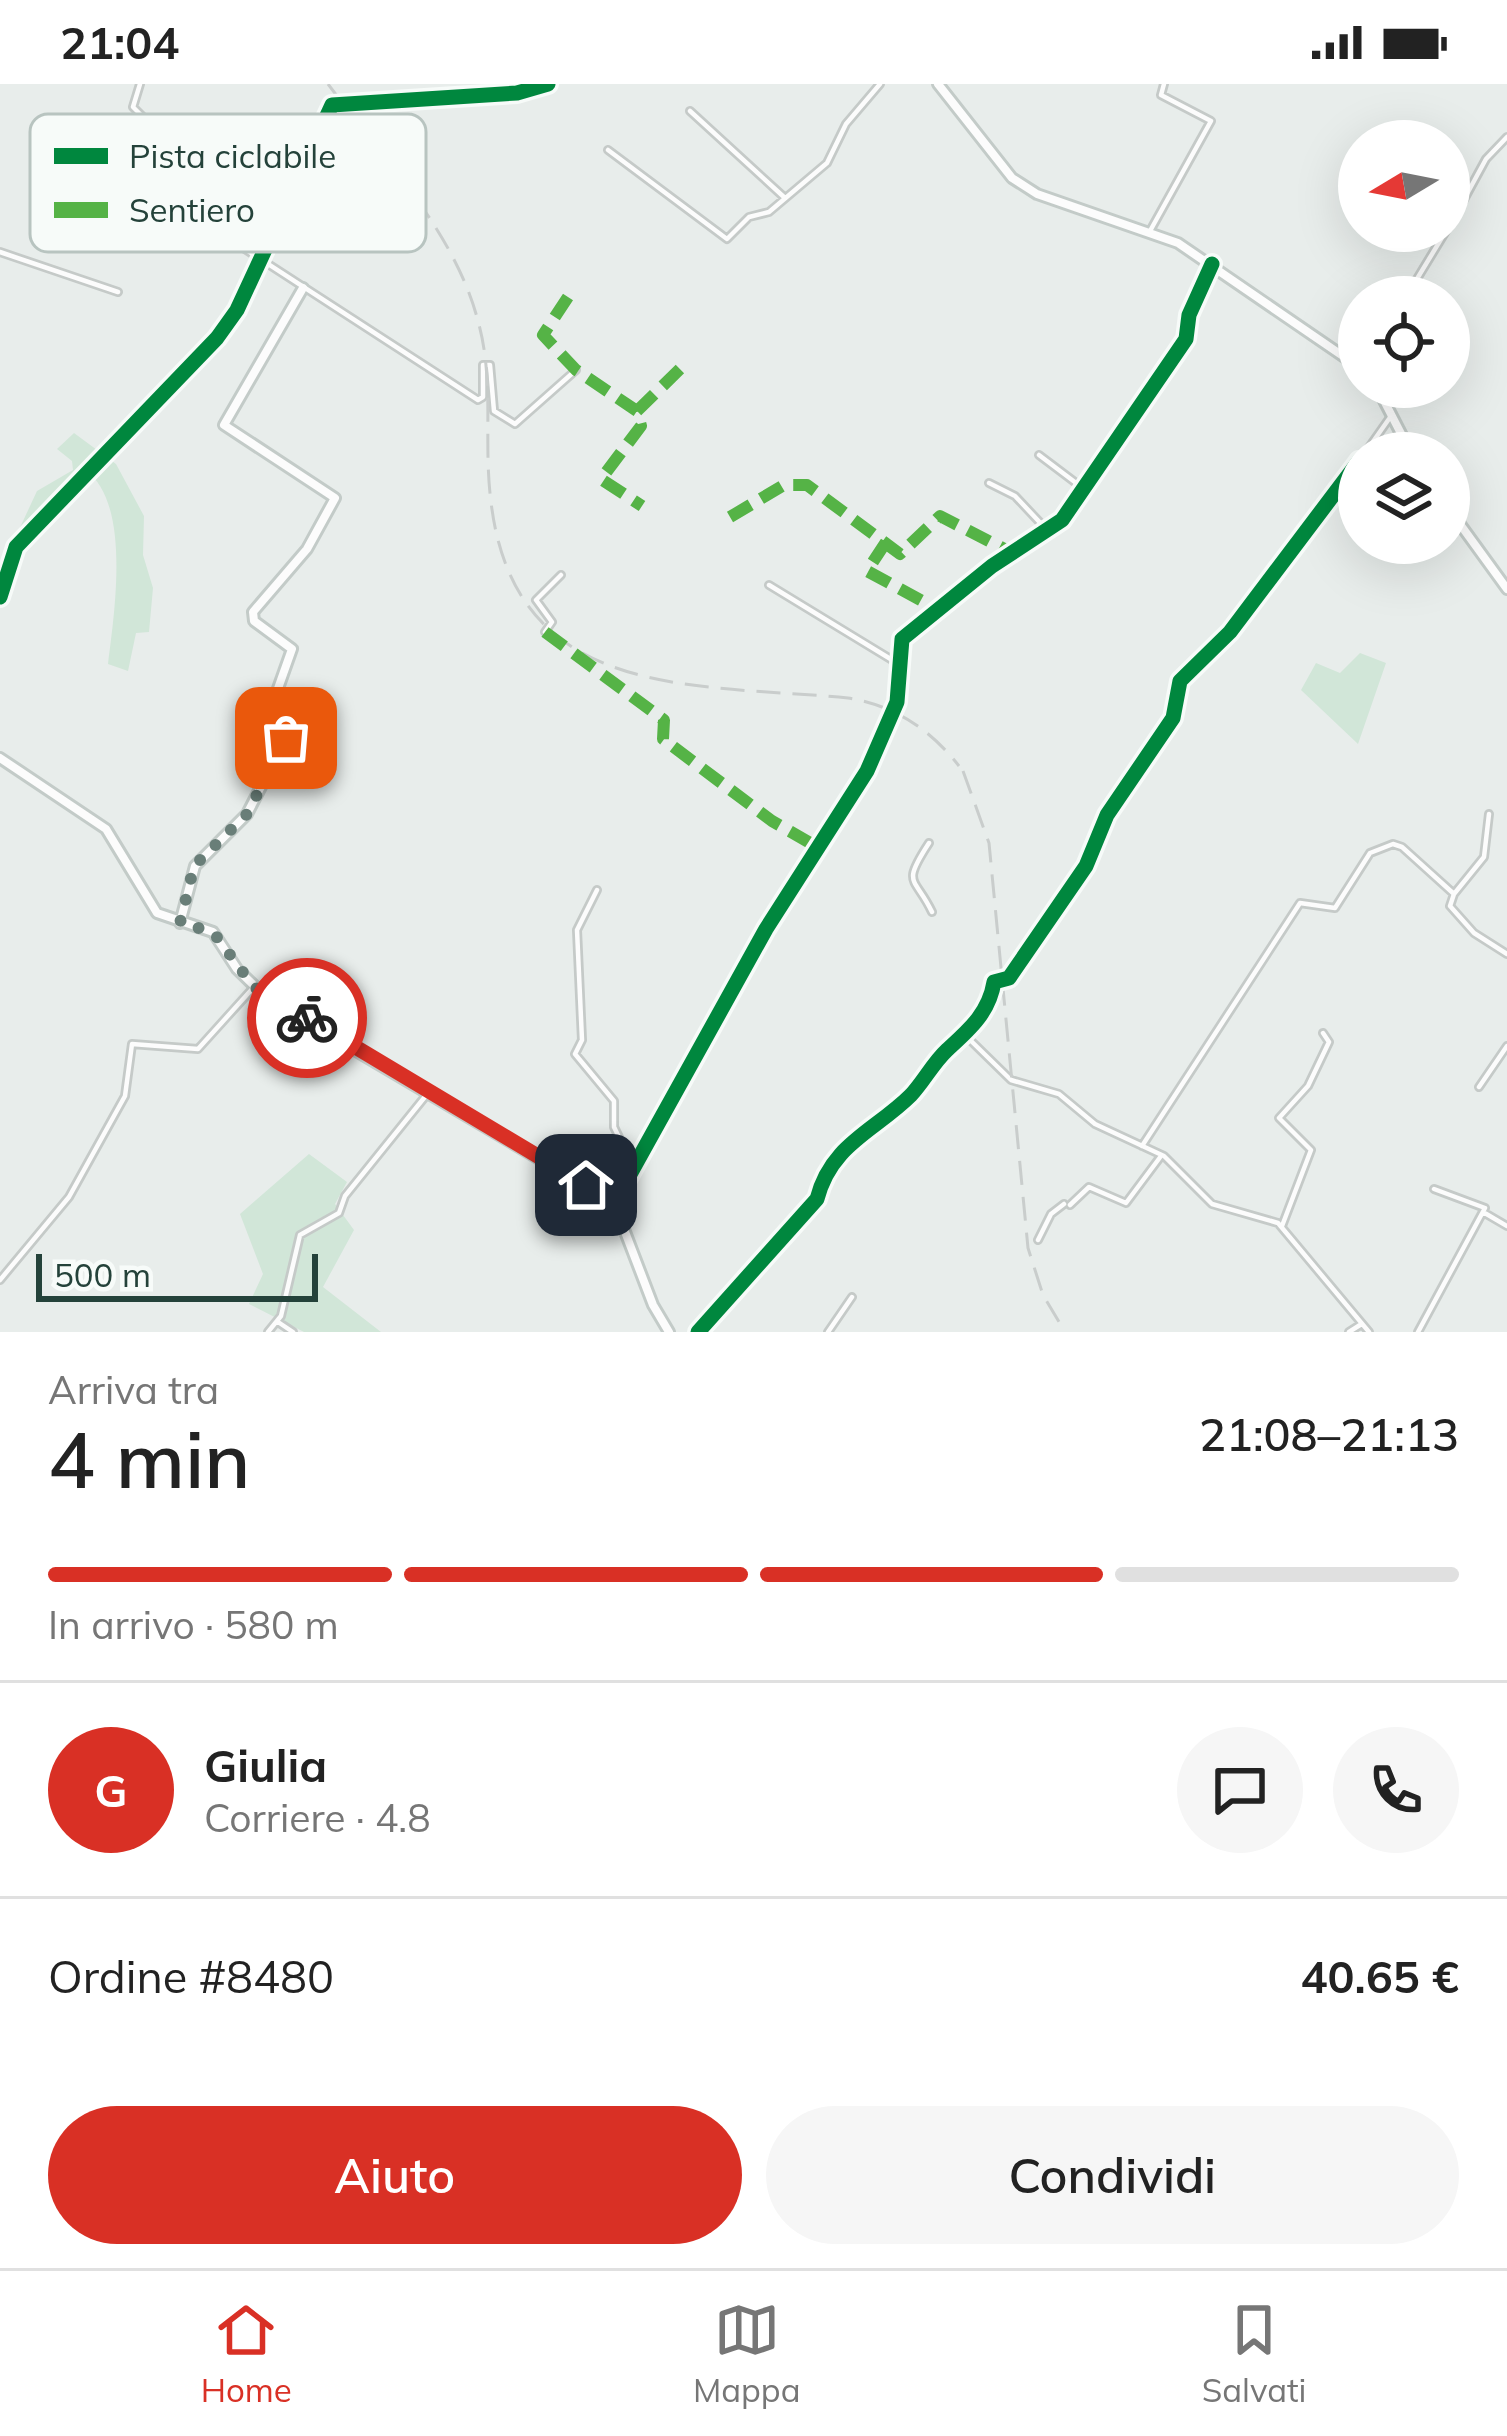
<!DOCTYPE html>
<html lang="it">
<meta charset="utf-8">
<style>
body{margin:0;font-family:Mulish,sans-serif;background:#f6f6f6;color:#222;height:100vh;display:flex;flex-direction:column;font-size:45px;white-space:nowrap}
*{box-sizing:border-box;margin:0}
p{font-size:39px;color:#767676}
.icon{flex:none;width:66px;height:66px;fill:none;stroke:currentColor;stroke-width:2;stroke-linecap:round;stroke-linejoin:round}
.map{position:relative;height:1248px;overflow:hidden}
.drawer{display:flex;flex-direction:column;background:#fff;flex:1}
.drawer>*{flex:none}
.needle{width:78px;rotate:260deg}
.buttons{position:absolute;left:1338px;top:36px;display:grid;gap:24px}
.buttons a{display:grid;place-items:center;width:132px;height:132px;border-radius:50%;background:#fff;box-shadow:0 12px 48px #0002;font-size:60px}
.scale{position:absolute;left:36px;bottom:30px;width:282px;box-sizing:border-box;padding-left:12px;border:6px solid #24423a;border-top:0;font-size:33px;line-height:42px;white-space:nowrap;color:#24423a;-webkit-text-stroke:9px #f7fbf9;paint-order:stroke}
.pin{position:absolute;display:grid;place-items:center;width:102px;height:102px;color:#fff;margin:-51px;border-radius:24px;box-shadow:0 6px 18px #0006}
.courier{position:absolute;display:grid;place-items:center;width:120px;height:120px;margin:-60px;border:9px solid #d93025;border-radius:50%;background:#fff;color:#222;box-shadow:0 3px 15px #0007}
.headline em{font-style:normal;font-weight:600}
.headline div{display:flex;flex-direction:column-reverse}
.headline{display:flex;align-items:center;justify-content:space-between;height:204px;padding:0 48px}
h1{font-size:78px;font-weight:600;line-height:90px}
.bar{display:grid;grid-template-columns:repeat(4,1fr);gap:18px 12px;align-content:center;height:144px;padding:0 48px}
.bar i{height:15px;border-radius:9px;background:#e0e0e0}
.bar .selected{background:#d93025}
.bar p{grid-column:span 4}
.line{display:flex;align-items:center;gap:30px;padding:0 48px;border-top:3px solid #e0e0e0}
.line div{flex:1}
.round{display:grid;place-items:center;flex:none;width:126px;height:126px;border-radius:63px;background:#f6f6f6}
.action{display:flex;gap:24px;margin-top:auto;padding:24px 48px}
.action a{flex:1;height:138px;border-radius:72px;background:#d93025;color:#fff;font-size:48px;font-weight:600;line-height:138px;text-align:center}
.action a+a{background:#f6f6f6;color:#222}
.status{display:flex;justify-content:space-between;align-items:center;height:84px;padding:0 60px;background:#fff;direction:ltr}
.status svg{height:33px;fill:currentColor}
.dock{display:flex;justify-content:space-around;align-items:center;height:168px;border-top:3px solid #e0e0e0;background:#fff;font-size:33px;color:#767676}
.dock a{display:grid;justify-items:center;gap:6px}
.dock .selected{color:#d93025}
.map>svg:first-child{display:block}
</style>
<div class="status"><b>21:04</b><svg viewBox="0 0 49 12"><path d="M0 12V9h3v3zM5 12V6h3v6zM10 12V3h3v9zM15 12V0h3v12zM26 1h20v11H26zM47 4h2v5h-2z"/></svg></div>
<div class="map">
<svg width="1507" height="1248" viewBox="0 0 1507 1248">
<rect width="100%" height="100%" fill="#e8edeb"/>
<path fill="#d1e6d8" d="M74 349 116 380 144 432 143 471 153 504 149 548 136 549 128 587 108 580C114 531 132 418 85 386L19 466 10 465 37 407 73 386 72 377 57 365Z
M1360 569 1386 579 1358 660 1301 606 1316 579 1340 589Z
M309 1070 347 1098 335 1120 354 1146 323 1203 381 1248H304L249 1220 263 1190 240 1130Z"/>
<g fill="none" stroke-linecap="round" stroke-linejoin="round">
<g stroke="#c5cac8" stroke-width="10">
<path id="street" d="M140 0 133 23 168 58 177 121 478 316 483 313V281H490L494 327 515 340 576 286
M690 27 785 114
M608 66 727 155 749 133 769 128 827 79 846 40 880 0
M1449 143 1486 75 1507 53
M1150 147 1211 37 1161 11 1164 0
M0 168 118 208
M1406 213 1446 147
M1365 369 1391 332
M1039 371 1084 405
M989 399 1015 412 1047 446
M0 496H4
M769 501 902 582
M545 548 552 538 536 516 561 491
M897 618 902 555 992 482 1062 436 1186 255 1189 231 1212 180
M287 646 309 654
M929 759C901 802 915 792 932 828
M597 806 577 846 582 956 575 970 614 1017V1043L634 1084
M1454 810 1484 773 1489 730
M1005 895 1086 782 1107 731 1173 634 1180 597 1230 548 1359 377
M966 952 1011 996 1059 1010 1095 1040 1164 1072 1212 1120 1278 1139 1369 1248
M1479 1003 1507 962
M1142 1062 1300 819 1335 824 1370 769 1393 760 1402 763 1454 810 1450 822 1474 849 1507 870
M614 1119 766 845 841 733 892 636
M1070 1121 1089 1103 1126 1119 1161 1072
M1483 1128 1507 1142
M1282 1142 1311 1066 1279 1034 1308 1002 1329 958 1323 949
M1038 1156 1051 1130 1064 1120
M0 1196 69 1113 125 1012 132 960 198 965 253 904
M278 1238 293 1248
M268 1248 281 1232 300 1151 339 1129 345 1112 428 1009
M698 1248 817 1115 833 1078 865 1043 908 1014 966 952 998 896
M828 1248 852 1213
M1349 1248 1360 1241
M1418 1248 1485 1124 1434 1105"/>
</g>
<g stroke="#c3cbc8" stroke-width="14">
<path id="secondary" d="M938 0 1012 94 1037 110 1178 159 1359 283
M1377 303 1411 369
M1449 425 1507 505
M0 674 106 745 157 829 213 848 237 885 268 915 614 1119 653 1221 669 1248
M180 839 195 782 247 730 288 650 270 627 292 565 254 537 253 528 307 465 335 414 224 341 303 204"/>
</g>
<use href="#street" stroke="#fcfcfc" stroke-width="4.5"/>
<use href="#secondary" stroke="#fcfcfc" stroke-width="8"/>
<path stroke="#c9cdcc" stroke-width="3" stroke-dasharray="24 12" stroke-linecap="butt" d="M328 0C382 72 455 148 478 237 495 297 483 357 491 418 515 620 699 599 848 614 894 621 930 645 959 682
M963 687 989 759 1028 1164 1043 1211 1065 1248"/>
<path stroke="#55b346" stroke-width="12" stroke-dasharray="24 12" stroke-linecap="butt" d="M568 213 543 251 576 286 637 327 641 342 601 395 642 422
M637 327 681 284
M730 433 784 401H807L900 470 940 432 1016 471
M886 458 867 487 937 525
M545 548 664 636 663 655 772 737 819 764"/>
<g stroke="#f7fbf9" stroke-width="22">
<path id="cycleway" d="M0 513 16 463 217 254 237 226 332 21 517 9 548 0
M614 1119 766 845 867 687 897 618 902 555 992 482 1062 436 1186 255 1189 231 1212 180
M698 1248 817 1115C831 1060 875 1047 911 1011 924 997 933 979 947 966 969 946 989 929 994 898L1009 894 1086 782 1107 731 1173 634 1180 597 1230 548 1359 377"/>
</g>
<use href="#cycleway" stroke="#00873e" stroke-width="15"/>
</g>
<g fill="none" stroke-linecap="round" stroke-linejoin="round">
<path stroke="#697e78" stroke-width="12" stroke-dasharray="0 21.6" d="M286 654 247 730 194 782 180 839 213 848 254 903 307 934"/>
<path stroke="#d93025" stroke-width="15" d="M307 934 586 1101"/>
</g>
<rect x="30" y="30" width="396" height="138" rx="18" fill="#f7fbf9" stroke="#b8c4c0" stroke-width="3"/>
<rect x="54" y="64" width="54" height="16" fill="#00873e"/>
<rect x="54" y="118" width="54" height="16" fill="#55b346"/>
<g font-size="33" fill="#24423a">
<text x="129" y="84">Pista ciclabile</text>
<text x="129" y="138">Sentiero</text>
</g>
</svg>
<div class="buttons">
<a><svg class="needle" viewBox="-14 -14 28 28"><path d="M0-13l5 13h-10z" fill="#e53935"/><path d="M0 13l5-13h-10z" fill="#767676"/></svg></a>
<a><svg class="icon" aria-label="locate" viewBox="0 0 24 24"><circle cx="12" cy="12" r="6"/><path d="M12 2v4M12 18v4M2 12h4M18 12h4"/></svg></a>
<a><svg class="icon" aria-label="layers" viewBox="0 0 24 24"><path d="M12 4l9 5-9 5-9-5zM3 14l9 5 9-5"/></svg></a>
</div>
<div class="scale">500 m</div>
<div class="pin" style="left:286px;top:654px;background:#ea580c"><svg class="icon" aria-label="bag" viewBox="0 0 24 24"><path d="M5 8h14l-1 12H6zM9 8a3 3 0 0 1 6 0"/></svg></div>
<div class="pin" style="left:586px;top:1101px;background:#1f2937"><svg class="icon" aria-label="home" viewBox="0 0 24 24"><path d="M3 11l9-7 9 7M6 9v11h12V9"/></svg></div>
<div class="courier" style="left:307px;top:934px"><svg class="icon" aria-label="bike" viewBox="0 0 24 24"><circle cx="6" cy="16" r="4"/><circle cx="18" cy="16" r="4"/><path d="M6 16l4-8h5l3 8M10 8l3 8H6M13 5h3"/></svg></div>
</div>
<section class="drawer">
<div class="headline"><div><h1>4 min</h1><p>Arriva tra</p></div><em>21:08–21:13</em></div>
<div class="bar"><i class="selected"></i><i class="selected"></i><i class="selected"></i><i></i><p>In arrivo · 580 m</p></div>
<div class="line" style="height:216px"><b class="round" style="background:#d93025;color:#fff">G</b><div><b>Giulia</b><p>Corriere · 4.8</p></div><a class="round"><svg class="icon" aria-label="chat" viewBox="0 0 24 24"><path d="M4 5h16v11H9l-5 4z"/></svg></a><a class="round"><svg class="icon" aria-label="phone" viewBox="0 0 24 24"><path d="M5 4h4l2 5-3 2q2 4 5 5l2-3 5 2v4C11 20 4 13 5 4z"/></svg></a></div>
<div class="line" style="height:156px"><div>Ordine #8480</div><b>40.65 €</b></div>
<div class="action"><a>Aiuto</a><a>Condividi</a></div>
</section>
<nav class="dock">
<a class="selected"><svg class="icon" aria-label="home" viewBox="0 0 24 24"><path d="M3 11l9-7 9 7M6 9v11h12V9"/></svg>Home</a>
<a><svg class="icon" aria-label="map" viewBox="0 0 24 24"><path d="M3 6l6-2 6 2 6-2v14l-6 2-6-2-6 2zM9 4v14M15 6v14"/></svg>Mappa</a>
<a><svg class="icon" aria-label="saved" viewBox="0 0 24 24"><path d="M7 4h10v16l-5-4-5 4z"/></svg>Salvati</a>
</nav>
